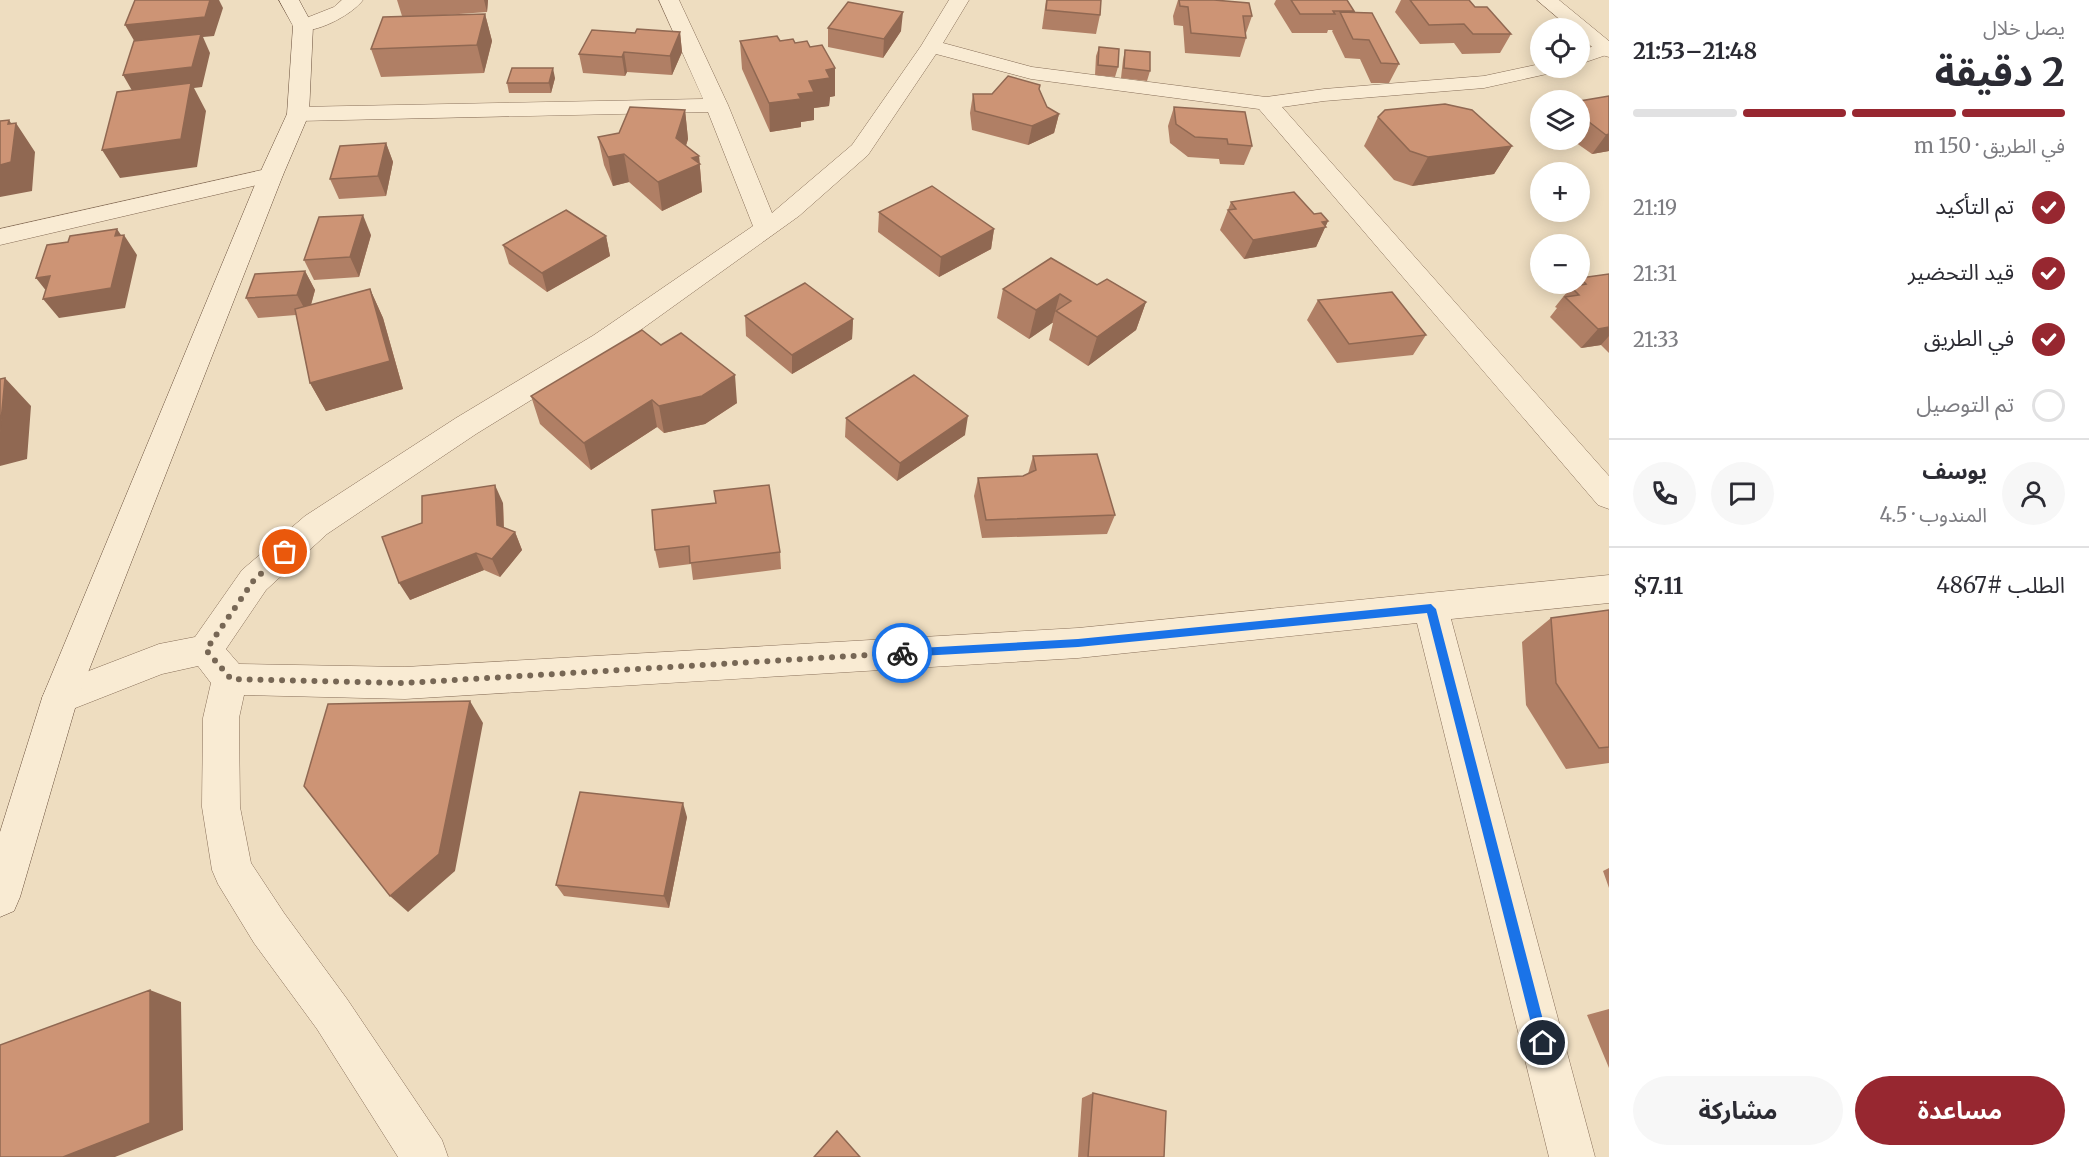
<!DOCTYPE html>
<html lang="ar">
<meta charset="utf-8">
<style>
body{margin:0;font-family:Merriweather,"Noto Sans Arabic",serif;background:#f7f7f7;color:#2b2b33;direction:rtl;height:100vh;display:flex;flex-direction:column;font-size:22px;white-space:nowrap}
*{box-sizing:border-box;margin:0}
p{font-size:20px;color:#7c7c81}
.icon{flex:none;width:33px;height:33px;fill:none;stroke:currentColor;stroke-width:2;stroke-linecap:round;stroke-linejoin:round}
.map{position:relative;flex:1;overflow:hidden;direction:ltr}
.sheet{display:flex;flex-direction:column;background:#fff;width:480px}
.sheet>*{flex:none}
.controls{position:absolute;left:1530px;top:18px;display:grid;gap:12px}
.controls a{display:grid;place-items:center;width:60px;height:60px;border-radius:50%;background:#fff;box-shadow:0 3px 15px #0003;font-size:30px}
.pin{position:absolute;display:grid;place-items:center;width:51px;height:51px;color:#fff;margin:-26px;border:3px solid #fff;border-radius:50%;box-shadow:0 2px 6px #0007}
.courier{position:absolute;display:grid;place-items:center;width:60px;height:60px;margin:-30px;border:4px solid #1a73e8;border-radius:50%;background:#fff;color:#222;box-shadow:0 2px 8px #0007}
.head em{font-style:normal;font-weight:700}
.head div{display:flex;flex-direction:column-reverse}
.head{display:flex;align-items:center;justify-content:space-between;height:102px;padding:0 24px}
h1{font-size:39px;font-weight:700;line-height:45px}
.bar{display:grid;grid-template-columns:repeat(4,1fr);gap:9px 6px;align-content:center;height:72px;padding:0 24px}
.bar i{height:8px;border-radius:4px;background:#e1e1e2}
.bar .selected{background:#972730}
.bar p{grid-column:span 4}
.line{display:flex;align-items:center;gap:15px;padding:0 24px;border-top:2px solid #e1e1e2}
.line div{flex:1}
.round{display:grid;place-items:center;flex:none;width:63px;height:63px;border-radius:32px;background:#f7f7f7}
ol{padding:0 24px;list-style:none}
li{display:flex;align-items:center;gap:18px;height:66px}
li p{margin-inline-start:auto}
li .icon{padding:6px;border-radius:50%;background:#972730;color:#fff;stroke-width:4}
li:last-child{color:#7c7c81}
li i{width:33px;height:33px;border:3px solid #e1e1e2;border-radius:50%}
.button{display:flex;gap:12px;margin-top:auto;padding:12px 24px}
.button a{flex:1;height:69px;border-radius:36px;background:#972730;color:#fff;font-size:24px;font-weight:700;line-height:69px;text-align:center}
.button a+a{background:#f7f7f7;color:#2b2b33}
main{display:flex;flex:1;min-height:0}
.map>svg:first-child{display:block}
</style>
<main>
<section class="sheet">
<div class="head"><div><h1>2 دقيقة</h1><p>يصل خلال</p></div><em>21:48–21:53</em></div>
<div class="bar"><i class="selected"></i><i class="selected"></i><i class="selected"></i><i></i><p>في الطريق · 150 m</p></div>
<ol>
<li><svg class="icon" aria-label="check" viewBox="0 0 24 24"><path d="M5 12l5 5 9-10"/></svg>تم التأكيد<p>21:19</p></li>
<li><svg class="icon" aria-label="check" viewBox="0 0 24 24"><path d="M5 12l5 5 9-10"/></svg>قيد التحضير<p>21:31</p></li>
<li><svg class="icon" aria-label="check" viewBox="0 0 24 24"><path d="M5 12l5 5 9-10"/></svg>في الطريق<p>21:33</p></li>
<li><i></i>تم التوصيل</li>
</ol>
<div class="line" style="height:108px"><a class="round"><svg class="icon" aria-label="person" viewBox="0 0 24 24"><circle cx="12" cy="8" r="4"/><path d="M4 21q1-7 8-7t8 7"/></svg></a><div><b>يوسف</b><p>المندوب · 4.5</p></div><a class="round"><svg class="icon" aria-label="chat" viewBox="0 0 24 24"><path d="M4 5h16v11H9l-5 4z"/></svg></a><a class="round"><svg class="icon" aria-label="phone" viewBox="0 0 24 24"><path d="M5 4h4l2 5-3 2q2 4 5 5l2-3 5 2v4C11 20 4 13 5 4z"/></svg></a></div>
<div class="line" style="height:78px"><div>الطلب #4867</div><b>$7.11</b></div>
<div class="button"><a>مساعدة</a><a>مشاركة</a></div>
</section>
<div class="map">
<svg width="1609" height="1157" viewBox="0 0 1609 1157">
<rect width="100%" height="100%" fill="#eeddc0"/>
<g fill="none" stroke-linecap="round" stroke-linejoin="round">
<g stroke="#876e58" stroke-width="1">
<path id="minor" d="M342 0H363C352 15 314 35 296 30L293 26 296 22 334 7Z
M659 0H679L728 105 772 213 852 145 921 46 949 0H969L943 43 1032 67 1266 97 1324 89 1484 76 1540 64V68H1559L1556 72 1484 88 1324 101 1282 107 1609 476V509L1598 505 1259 109 1031 79 936 54 868 155 799 216 614 349 476 434 327 534 266 590 226 649 239 664 405 667 1078 628 1609 575V603L1451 619 1595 1157H1549L1417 623 1078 658 405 699 244 695 239 718 240 807 251 863 284 913 347 999 442 1140 448 1157H398L317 1029 254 943 218 884 212 870 202 807 203 718 211 683 198 666 162 674 60 714 47 709 42 698 47 687 159 644 195 637 242 570 305 516 456 418 594 335 753 226 708 112 298 121 290 119 287 114 290 109 298 107 703 99Z
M1609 41V54L1580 64V51Z
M271 168 279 170 283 175 279 180 0 245V229Z"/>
</g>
<g stroke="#876e58" stroke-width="1">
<path id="tertiary" d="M1537 0H1559L1609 41V57L1602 55 1580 37V28H1570Z"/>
</g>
<g stroke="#694f3b" stroke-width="1">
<path id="secondary" d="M279 0H299L313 26 309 114 283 175 78 698 20 897 14 911 0 917V832L42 698 259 175 287 114 293 26Z"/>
</g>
<use href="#minor" fill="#f9ebd3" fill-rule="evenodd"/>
<use href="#tertiary" fill="#f9ebd3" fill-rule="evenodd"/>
<use href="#secondary" fill="#f9ebd3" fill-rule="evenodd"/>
</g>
<path fill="#b07f65" d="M397 0H488L487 12 445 15 485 14 492 41 484 73 381 77 371 49 402 16Z
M1046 0H1101L1100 15 1096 34 1042 29Z
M1178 0H1214L1252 16 1246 33V38L1240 57 1185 53 1183 26 1174 25 1173 16Z
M1276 0H1347L1354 11V12L1399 64 1389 83H1371L1360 59 1345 58 1332 31 1333 30H1328L1327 33H1292L1274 4Z
M1401 0H1469L1475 7 1511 34 1500 53 1462 54 1454 43 1420 44 1395 12Z
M828 28 901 31 883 58 828 47Z
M680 32 682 52 672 75 627 72 625 76 583 73 579 54 635 33Z
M740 41 795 43 810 47 835 68V96L830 97 829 106 814 108V120L801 122V127L770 132 742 69Z
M1099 47 1118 67 1115 77 1095 75 1096 56Z
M1125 50 1150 71 1147 81 1121 78 1123 60Z
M555 78 551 93H509L507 83Z
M1039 89 1047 107 1059 114 1054 133 1028 145 972 130 970 113 973 94H992Z
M1609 96V151L1592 154 1572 140H1580V101Z
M1174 107 1252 146 1244 165 1220 164 1219 159 1188 157 1170 143 1168 126Z
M685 110 688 139 686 146 699 156 702 192 662 211 629 182 613 186 604 165 598 137 619 133Z
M1378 117 1512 146 1494 174 1412 186 1394 180 1364 146Z
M386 143 393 162 386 196 339 199 330 179Z
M1231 202 1314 214 1328 221 1316 247 1244 259 1220 230Z
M879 212 994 229 991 249 939 277 878 232Z
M371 235 359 277 314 280 304 260Z
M606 236 610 256 547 292 509 264 503 245Z
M305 271 315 290 311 305 370 289 383 318 403 389 326 411 310 383 296 315 258 318 246 298Z
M1609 274V353L1601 345 1581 348 1550 317 1557 308 1555 307 1571 287H1573L1575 284H1580V278Z
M1097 285 1146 302 1136 330 1088 366 1049 340 1053 323H1052L1029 339 997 318 1003 289Z
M1318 300 1426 335 1413 355 1337 363 1307 320Z
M745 316 853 319 852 339 792 374 746 336Z
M531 396 737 403 705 424 664 433 657 427 591 470 540 424Z
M846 418 965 435 897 481 845 437Z
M1033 456 1115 515 1107 534 982 538 974 496 978 478 1023 476 1028 474Z
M503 503 504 528 515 532 522 550 500 577 484 570 410 600Z
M652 510 780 552 781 569 693 580 691 564 659 568 655 550Z
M1609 610V763L1566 769 1526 705 1522 642 1551 618Z
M687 817 669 908 564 896 556 885Z
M1609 868V888L1603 871Z
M1609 1009V1068L1587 1015Z
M1093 1093 1164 1157H1078L1082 1098Z"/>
<path fill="#906852" d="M210 0H219L223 8 214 36 203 37 210 53 202 87 194 88 206 111 197 167 120 178 102 150 134 94 123 75 136 44 125 25Z
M484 0H488L487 12Z
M903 12 901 31 883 58 884 39Z
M485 14 492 41 484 73 477 45Z
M680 32 682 52 672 75 670 56Z
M624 52 627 72 625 76 622 57Z
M553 68 555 78 551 93 549 83Z
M835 68V96L830 97 829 106 814 108V120L801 122V127L770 132 769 103 798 94 809 81 826 70Z
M685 110 688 139 679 166 676 138Z
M1059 114 1054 133 1028 145 1032 126Z
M9 120 15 129 16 123 35 152 32 191 0 197V165Z
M1609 134V151L1592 154 1606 135Z
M386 143 393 162 386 196 378 176Z
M1512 146 1494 174 1412 186 1428 157Z
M624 154 629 182 613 186 608 157Z
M699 156 702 192 662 211 658 182 692 158Z
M363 215 371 235 359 277 350 257Z
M1328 221 1316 247 1244 259 1253 240Z
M117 229 123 238 124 235 137 255 125 308 59 318 43 299 51 297 36 278 115 236Z
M994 229 991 249 939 277 941 257Z
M606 236 610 256 547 292 542 273Z
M305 271 315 290 308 315 297 295Z
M370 289 383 318 403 389 326 411 310 383Z
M1060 294 1052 323 1029 339 1036 310Z
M1146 302 1136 330 1088 366 1097 337Z
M853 319 852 339 792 374V355Z
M1609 327V336L1601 345 1581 348 1598 329Z
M735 375 737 403 705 424 664 433 659 406Z
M5 378 31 406 27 459 0 466V432Z
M652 400 657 427 591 470 584 443Z
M968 416 965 435 897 481 900 463Z
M495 485 503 503 504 543 497 525Z
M515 532 522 550 500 577 492 559Z
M476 553 484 570 410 600 399 583Z
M470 701 483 723 455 871 408 912 390 896Z
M683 803 687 817 669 908 664 896Z
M150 990 181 1002 183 1130 115 1157H63Z"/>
<path fill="#cd9475" stroke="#906852" stroke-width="1.5" d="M135 0H210L205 17 125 25Z
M1047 0H1101L1100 15 1046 10Z
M1179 0H1214L1249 3 1252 16H1243L1246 38 1191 33 1188 7 1180 6Z
M1291 0H1347L1354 11H1333L1335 14H1300Z
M1410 0H1469L1475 7H1487L1511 34H1473L1464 24 1429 25Z
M848 2 903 12 884 39 828 28Z
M1340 12 1372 13 1399 64 1381 63 1369 40 1353 39Z
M485 14 477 45 371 49 383 17Z
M637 29 680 32 670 56 624 52 622 57 579 54 592 30 635 33Z
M201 34 192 67 123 75 134 41Z
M777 36 780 41 793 39 795 43 807 41 810 47 822 45 835 68 826 70 830 78 809 81 814 92 798 94 801 99 769 103 740 41Z
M1099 47 1119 49 1118 67 1098 65Z
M1125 50 1150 52V71L1124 68Z
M512 68H553L549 83H507Z
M1008 76 1040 85 1039 89 1047 107 1059 114 1032 126 975 111 973 94H992Z
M191 83 181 139 102 150 117 92Z
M1609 96V134L1606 135 1580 115V101Z
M1445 104 1472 110 1512 146 1428 157 1410 151 1378 117 1385 110Z
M630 107 685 110 676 138 699 156 692 158 700 164 658 182 624 154 608 157 598 137 619 133Z
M1174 107 1245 112 1252 146 1228 144 1227 139 1195 137 1176 124Z
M9 120 8 124 16 123 11 162 0 165V121Z
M386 143 378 176 330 179 340 146Z
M932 186 994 229 941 257 879 212Z
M1294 192 1314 214 1321 213 1328 221 1322 222 1326 227 1253 240 1228 210 1236 209 1231 202Z
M566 210 606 236 542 273 503 245Z
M363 215 350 257 304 260 319 217Z
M117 229 115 236 124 235 111 288 43 299 50 276 36 278 47 245 68 242 70 236Z
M1051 258 1097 285 1107 279 1146 302 1097 337 1056 311 1071 301 1060 294 1036 310 1003 289Z
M305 271 297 295 246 298 255 274Z
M1609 274V327L1598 329 1565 297 1579 295 1571 287 1586 284 1580 278Z
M805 283 853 319 792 355 745 316Z
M370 289 390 361 310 383 295 309Z
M1392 292 1426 335 1349 344 1318 300Z
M642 330 661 345 681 333 735 375 702 396 659 406 652 400 584 443 531 396Z
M914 375 968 416 900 463 846 418Z
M5 378 0 432V379Z
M1097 454 1115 515 986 520 978 478 1023 476 1036 470 1033 456Z
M495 485 497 525 515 532 492 559 476 553 399 583 382 537 422 523V496Z
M769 485 780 552 690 563 689 546 655 550 652 510 716 503 714 491Z
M1609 610V747L1599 748 1556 683 1551 618Z
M470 701 439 854 390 896 304 786 328 704Z
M580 792 683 803 664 896 556 885Z
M150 990V1123L63 1157H0V1045Z
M1093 1093 1166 1111 1164 1157H1088Z
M837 1131 860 1157H814Z"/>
<path fill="#1a73e8" d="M1431 604 1436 609 1549 1043 1547 1047 1543 1049 1538 1047 1536 1043 1427 613 1078 647 902 657 897 653 902 649 1078 639Z"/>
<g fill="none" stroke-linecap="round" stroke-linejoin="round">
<path stroke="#776755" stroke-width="6" stroke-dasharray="0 10.8" d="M285 552 254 580 206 650 231 679 405 683 902 653"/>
</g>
</svg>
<div class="controls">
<a><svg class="icon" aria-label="locate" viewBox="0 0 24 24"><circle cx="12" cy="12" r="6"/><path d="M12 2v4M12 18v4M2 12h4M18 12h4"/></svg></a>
<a><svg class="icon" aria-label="layers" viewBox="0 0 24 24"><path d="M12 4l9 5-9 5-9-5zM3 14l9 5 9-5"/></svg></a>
<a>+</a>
<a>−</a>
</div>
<div class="pin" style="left:285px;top:552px;background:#ea580c"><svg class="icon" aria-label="bag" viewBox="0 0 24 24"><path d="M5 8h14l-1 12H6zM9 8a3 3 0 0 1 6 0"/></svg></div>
<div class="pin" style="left:1543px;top:1043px;background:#1f2937"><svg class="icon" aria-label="home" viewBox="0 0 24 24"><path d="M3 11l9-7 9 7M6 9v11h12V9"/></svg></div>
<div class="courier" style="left:902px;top:653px"><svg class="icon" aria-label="bike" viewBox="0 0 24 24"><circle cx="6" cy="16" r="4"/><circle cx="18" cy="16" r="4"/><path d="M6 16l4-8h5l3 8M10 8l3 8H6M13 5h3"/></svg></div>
</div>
</main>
